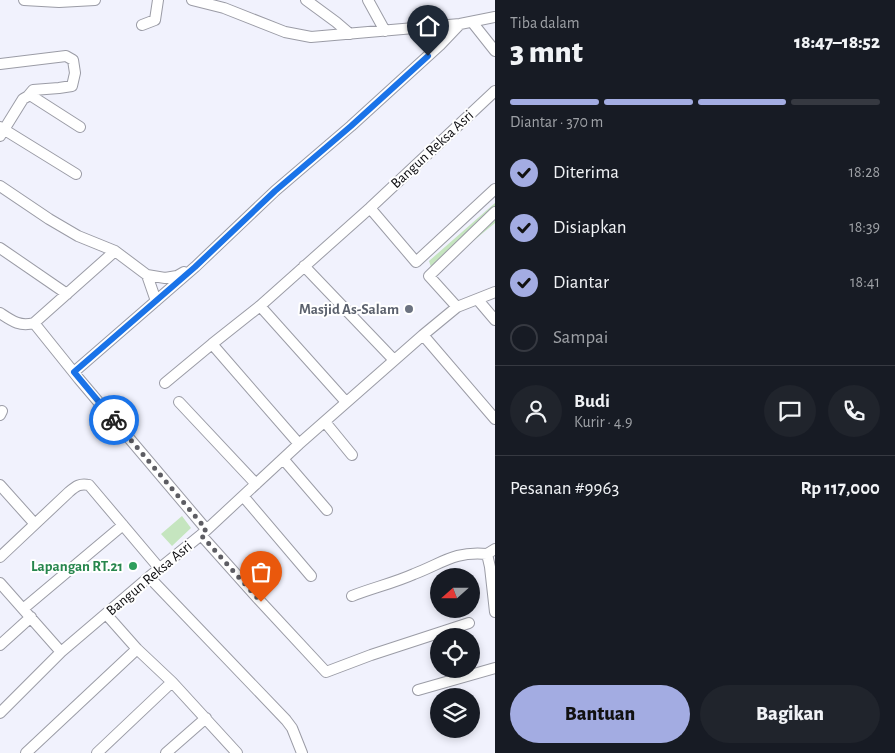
<!DOCTYPE html>
<html lang="id">
<meta charset="utf-8">
<style>
body{margin:0;font-family:"Alegreya Sans",sans-serif;background:#20242c;color:#f1f3f6;height:100vh;display:flex;flex-direction:column;font-size:19px;white-space:nowrap}
*{box-sizing:border-box;margin:0}
p{font-size:16px;color:#9ea1a6}
.icon{flex:none;width:28px;height:28px;fill:none;stroke:currentColor;stroke-width:2;stroke-linecap:round;stroke-linejoin:round}
.map{position:relative;flex:1;overflow:hidden}
.panel{display:flex;flex-direction:column;background:#171b24;width:400px}
.panel>*{flex:none}
.needle{width:32px;rotate:249deg}
.fabs{position:absolute;left:430px;top:568px;display:grid;gap:10px}
.fabs a{display:grid;place-items:center;width:50px;height:50px;border-radius:50%;background:#171b24;box-shadow:0 2px 8px #0003;font-size:25px}
.pin{position:absolute;display:grid;place-items:center;width:42px;height:42px;color:#fff;margin:-51px -21px;border-radius:50% 50% 50% 0;rotate:-45deg;box-shadow:0 0 5px #0007}
.pin .icon{rotate:45deg}
.courier{position:absolute;display:grid;place-items:center;width:50px;height:50px;margin:-25px;border:4px solid #1a73e8;border-radius:50%;background:#fff;color:#222;box-shadow:0 1px 6px #0007}
.head em{font-style:normal;font-weight:800}
.head div{display:flex;flex-direction:column-reverse}
.head{display:flex;align-items:center;justify-content:space-between;height:85px;padding:0 15px}
h1{font-size:32px;font-weight:800;line-height:38px}
.bar{display:grid;grid-template-columns:repeat(4,1fr);gap:8px 5px;align-content:center;height:60px;padding:0 15px}
.bar i{height:6px;border-radius:4px;background:#363941}
.bar .on{background:#a3ace2}
.bar p{grid-column:span 4}
.line{display:flex;align-items:center;gap:12px;padding:0 15px;border-top:1px solid #363941}
.line div{flex:1}
.round{display:grid;place-items:center;flex:none;width:52px;height:52px;border-radius:26px;background:#20242c}
ol{padding:0 15px;list-style:none}
li{display:flex;align-items:center;gap:15px;height:55px}
li p{margin-inline-start:auto}
li .icon{padding:5px;border-radius:50%;background:#a3ace2;color:#111;stroke-width:4}
li:last-child{color:#9ea1a6}
li i{width:28px;height:28px;border:2px solid #363941;border-radius:50%}
.action{display:flex;gap:10px;margin-top:auto;padding:10px 15px}
.action a{flex:1;height:58px;border-radius:30px;background:#a3ace2;color:#111;font-size:20px;font-weight:800;line-height:58px;text-align:center}
.action a+a{background:#20242c;color:#f1f3f6}
main{display:flex;flex:1;min-height:0}
.map>svg:first-child{display:block}
</style>
<main>
<div class="map">
<svg width="495" height="753" viewBox="0 0 495 753">
<rect width="100%" height="100%" fill="#f1f2fd"/>
<path fill="#c5e5bf" d="M495 203V223L455 256 432 270 429 261Z
M182 516 191 528 172 546 161 534Z"/>
<g fill="none" stroke-linecap="round" stroke-linejoin="round">
<g stroke="#9b9ca6" stroke-width="12">
<path id="minor" d="M24 0 59 2 95 0
M192 0 224 8 285 32 311 37 460 24 495 17
M306 0 336 22 350 34
M368 0 385 31
M472 22 495 51
M142 25 155 20 158 0
M0 64 66 56 73 60 75 73 72 86 59 88 33 90 28 96
M0 127 76 174
M0 136 23 99 30 95 80 127
M0 186 49 219 78 236 115 251 147 275 165 278 177 276 184 272
M370 208 416 262 495 189
M0 248 67 294
M304 266 394 360
M147 275 156 301
M478 300 495 320
M260 306 346 402
M457 307 429 276 495 212
M0 313C12 321 20 327 34 323L115 251
M34 323 79 379 206 529
M423 335 495 419
M74 372 195 267 275 191 351 126 440 45 460 24
M165 383 212 344
M179 402 256 484
M0 415 2 411
M325 422 352 455
M299 444 212 344 260 306 370 208 495 91
M284 460 327 510
M0 485 34 523
M243 496 311 576
M201 535 261 602 326 672 371 655 469 623
M495 549 487 554 490 567 495 612
M0 557 69 492C76 486 80 483 89 485L160 569
M149 577 286 720 292 728 302 753
M0 583 61 652
M352 596C372 588 394 583 414 574 443 563 454 551 487 554
M23 609 123 525
M106 614 137 649 172 682 237 753
M0 645 31 617
M418 690 495 668
M0 713 61 652 149 577 201 535 299 444 423 335 457 307 495 292
M26 753 137 649
M97 753 172 682
M166 753 206 718"/>
</g>
<use href="#minor" stroke="#fff" stroke-width="10"/>
</g>
<g fill="none" stroke-linecap="round" stroke-linejoin="round">
<path stroke="#5d5d63" stroke-width="5" stroke-dasharray="0 9" d="M114 420 206 529 201 535 261 602"/>
<path stroke="#1a73e8" stroke-width="6" d="M114 420 74 372 195 267 275 191 351 126 428 56"/>
</g>
<circle fill="#6b7280" stroke="#fff" stroke-width="2" cx="409" cy="309" r="5"/>
<circle fill="#2e9e5b" stroke="#fff" stroke-width="2" cx="133" cy="566" r="5"/>
<g text-anchor="middle" stroke-width="4" stroke-linejoin="round" paint-order="stroke">
<g font-size="15" fill="#0d0d10" stroke="#fff">
<text transform="translate(432 149) rotate(-43)" y="5">Bangun Reksa Asri</text>
<text transform="translate(149 578) rotate(-40)" y="5">Bangun Reksa Asri</text>
</g>
<g font-size="15" font-weight="bold" fill="#5b616d" stroke="#fff" text-anchor="end">
<text x="399" y="314">Masjid As-Salam</text>
</g>
<g font-size="15" font-weight="bold" fill="#27864d" stroke="#fff" text-anchor="end">
<text x="123" y="571">Lapangan RT.21</text>
</g>
</g>
</svg>
<div class="fabs">
<a><svg class="needle" viewBox="-14 -14 28 28"><path d="M0-13l5 13h-10z" fill="#e53935"/><path d="M0 13l5-13h-10z" fill="#9ea1a6"/></svg></a>
<a><svg class="icon" aria-label="locate" viewBox="0 0 24 24"><circle cx="12" cy="12" r="6"/><path d="M12 2v4M12 18v4M2 12h4M18 12h4"/></svg></a>
<a><svg class="icon" aria-label="layers" viewBox="0 0 24 24"><path d="M12 4l9 5-9 5-9-5zM3 14l9 5 9-5"/></svg></a>
</div>
<div class="pin" style="left:261px;top:602px;background:#ea580c"><svg class="icon" aria-label="bag" viewBox="0 0 24 24"><path d="M5 8h14l-1 12H6zM9 8a3 3 0 0 1 6 0"/></svg></div>
<div class="pin" style="left:428px;top:56px;background:#1f2937"><svg class="icon" aria-label="home" viewBox="0 0 24 24"><path d="M3 11l9-7 9 7M6 9v11h12V9"/></svg></div>
<div class="courier" style="left:114px;top:420px"><svg class="icon" aria-label="bike" viewBox="0 0 24 24"><circle cx="6" cy="16" r="4"/><circle cx="18" cy="16" r="4"/><path d="M6 16l4-8h5l3 8M10 8l3 8H6M13 5h3"/></svg></div>
</div>
<section class="panel">
<div class="head"><div><h1>3 mnt</h1><p>Tiba dalam</p></div><em>18:47–18:52</em></div>
<div class="bar"><i class="on"></i><i class="on"></i><i class="on"></i><i></i><p>Diantar · 370 m</p></div>
<ol>
<li><svg class="icon" aria-label="check" viewBox="0 0 24 24"><path d="M5 12l5 5 9-10"/></svg>Diterima<p>18:28</p></li>
<li><svg class="icon" aria-label="check" viewBox="0 0 24 24"><path d="M5 12l5 5 9-10"/></svg>Disiapkan<p>18:39</p></li>
<li><svg class="icon" aria-label="check" viewBox="0 0 24 24"><path d="M5 12l5 5 9-10"/></svg>Diantar<p>18:41</p></li>
<li><i></i>Sampai</li>
</ol>
<div class="line" style="height:90px"><a class="round"><svg class="icon" aria-label="person" viewBox="0 0 24 24"><circle cx="12" cy="8" r="4"/><path d="M4 21q1-7 8-7t8 7"/></svg></a><div><b>Budi</b><p>Kurir · 4.9</p></div><a class="round"><svg class="icon" aria-label="chat" viewBox="0 0 24 24"><path d="M4 5h16v11H9l-5 4z"/></svg></a><a class="round"><svg class="icon" aria-label="phone" viewBox="0 0 24 24"><path d="M5 4h4l2 5-3 2q2 4 5 5l2-3 5 2v4C11 20 4 13 5 4z"/></svg></a></div>
<div class="line" style="height:65px"><div>Pesanan #9963</div><b>Rp 117,000</b></div>
<div class="action"><a>Bantuan</a><a>Bagikan</a></div>
</section>
</main>
